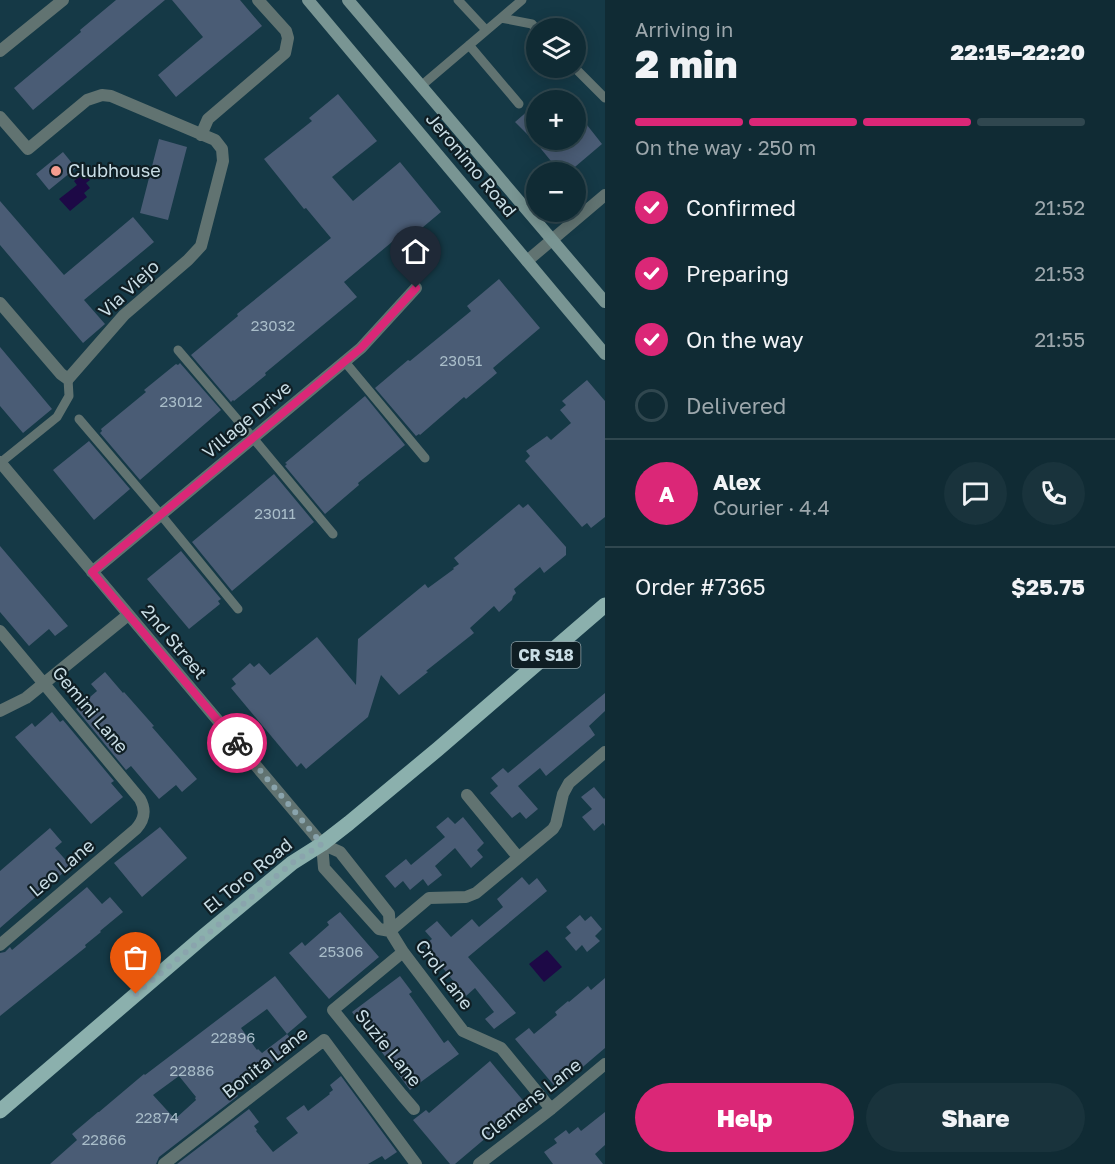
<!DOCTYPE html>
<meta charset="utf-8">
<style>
body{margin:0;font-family:"Golos Text",sans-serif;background:#19333c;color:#f1f3f6;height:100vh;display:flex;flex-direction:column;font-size:22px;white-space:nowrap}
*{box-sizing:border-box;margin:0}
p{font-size:20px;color:#9ca7ac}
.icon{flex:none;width:33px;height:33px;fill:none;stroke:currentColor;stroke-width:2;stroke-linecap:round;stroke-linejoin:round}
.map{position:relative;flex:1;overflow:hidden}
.details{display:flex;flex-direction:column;background:#102b34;width:510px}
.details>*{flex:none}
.buttons{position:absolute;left:526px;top:18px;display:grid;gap:12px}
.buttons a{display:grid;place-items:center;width:60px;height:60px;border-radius:50%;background:#102b34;box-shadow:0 3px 15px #0003,0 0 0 2px #30474f;font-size:30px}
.pin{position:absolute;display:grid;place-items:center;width:51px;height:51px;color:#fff;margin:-62px -26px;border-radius:50% 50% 50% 0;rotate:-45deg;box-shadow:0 0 6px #0007}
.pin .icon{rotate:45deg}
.courier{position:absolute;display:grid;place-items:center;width:60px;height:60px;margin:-30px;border:4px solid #db2777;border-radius:50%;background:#fff;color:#222;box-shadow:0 2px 8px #0007}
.overview em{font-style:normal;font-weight:800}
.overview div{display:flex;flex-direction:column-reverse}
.overview{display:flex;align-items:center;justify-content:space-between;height:102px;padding:0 30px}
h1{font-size:39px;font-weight:800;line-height:45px}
.bar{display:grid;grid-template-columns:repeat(4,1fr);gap:9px 6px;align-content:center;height:72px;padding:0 30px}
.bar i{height:8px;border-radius:4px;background:#30474f}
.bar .on{background:#db2777}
.bar p{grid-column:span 4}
.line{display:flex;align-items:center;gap:15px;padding:0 30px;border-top:2px solid #30474f}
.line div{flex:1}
.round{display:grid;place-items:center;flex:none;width:63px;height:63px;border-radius:32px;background:#19333c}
ol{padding:0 30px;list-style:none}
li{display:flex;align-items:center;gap:18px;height:66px}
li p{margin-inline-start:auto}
li .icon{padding:6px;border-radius:50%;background:#db2777;color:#fff;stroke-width:4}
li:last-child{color:#9ca7ac}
li i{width:33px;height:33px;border:3px solid #30474f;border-radius:50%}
.primary-button{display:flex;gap:12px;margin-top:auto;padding:12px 30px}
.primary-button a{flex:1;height:69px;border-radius:36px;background:#db2777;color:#fff;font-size:24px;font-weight:800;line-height:69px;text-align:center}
.primary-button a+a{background:#19333c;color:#f1f3f6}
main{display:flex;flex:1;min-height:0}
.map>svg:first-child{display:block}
</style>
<main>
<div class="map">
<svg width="605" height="1164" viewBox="0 0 605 1164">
<rect width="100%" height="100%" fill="#153946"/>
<path fill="#1d0946" d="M84 173 90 180 86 183 90 188 84 193 87 197 70 211 59 199 77 185 74 181Z
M547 950 562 967 544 982 529 964Z"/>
<path fill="#4a5c75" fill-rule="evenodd" d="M116 0H165L33 110 14 88 81 32 80 30Z
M172 0H240L262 26 176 97 158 75 203 37Z
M338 94 377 141 332 177 353 201 400 162 441 212 410 238 404 232 344 282 357 297 265 373 266 375 234 401 233 400 231 402 191 355 238 316 237 314 331 238 306 208 304 209 264 159 312 121 309 118Z
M537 103V140H576V111L602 144 569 172H560L537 144 515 122Z
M159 139 187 147 168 220 140 213Z
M63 152 76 168 49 190 36 174Z
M0 201 64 275 133 217 154 242 84 300 105 324 83 343 0 245Z
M499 279 540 328 493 368 497 373 466 399 464 397 420 435 419 434 416 436 375 388 408 360 410 361 471 311 467 306Z
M0 347 52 409 23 433 0 406Z
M180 363 221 410 140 480 100 433 102 431 101 429 146 392 144 390 176 364 178 365Z
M587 380 605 401V517L591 528 587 523 582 527 525 461 530 456 526 451 547 436 551 440 571 423 560 410 566 405 562 401Z
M365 396 405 445 358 483 359 485 325 514 285 466 287 464 285 463Z
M89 441 130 489 94 520 53 470Z
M274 474 314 522 232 591 192 542Z
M519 504 523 508 528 504 566 547V555L544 573 540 567 514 589 516 593 513 596 512 600 499 612 494 606 470 628 474 633 426 671 428 672 399 695 381 675 368 717 306 769 301 763 297 767 231 688 236 684 232 679 250 663 254 667 259 663 270 675 317 637 356 685 358 639 425 584 428 588 454 569 453 568 459 564 454 558Z
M0 546 68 626 55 636 49 629 29 646 0 612Z
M181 551 221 599 218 601 220 604 189 629 147 579Z
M105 672 123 693 124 692 154 726 152 727 197 779 182 792 176 785 159 799 131 766 126 770 76 709 97 691 91 684Z
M605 693V711L589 726 595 735 546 776 540 768 518 786 538 809 526 819 520 812 512 818 490 793 498 786 491 778 503 768 508 773Z
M52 712 60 722 63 720 114 781 111 783 123 797 91 824 15 737 32 723 35 727Z
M594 787 604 799 605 798V826L603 823 594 831 582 817 592 809 581 797Z
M448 817 455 824 463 817 484 843 477 850 483 857 471 868 455 848 435 866 442 875 428 886 423 879 410 890 403 881 395 888 385 876 406 859 411 865 445 837 436 827Z
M160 827 187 858 142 897 114 863Z
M50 828 62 842 55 848 71 866 0 928V871Z
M522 877 529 885 537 878 547 891 468 957 516 1013 494 1029 485 1019 494 1012 475 988 466 996 455 983 424 945 432 939 425 931 437 921 451 937 472 919 479 927 503 907 497 899Z
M87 887 102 904 110 897 123 912 100 931 101 932 85 945 86 947 0 1016V953L5 952 10 947 12 950Z
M340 912 379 957 329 999 289 953 302 942 305 946 329 925 327 922Z
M580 915 585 921 591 916 602 929 595 936 600 941 587 952 582 945 576 951 565 938 571 933 566 927Z
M275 976 307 1017 287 1034 296 1045 235 1091 238 1096 159 1157 156 1164H50L77 1140 72 1134 98 1112H99L144 1074 145 1075ZM267 1009 287 1034 262 1053 258 1049 257 1050 241 1028ZM179 1076 196 1097 195 1098 196 1100 175 1119 153 1095Z
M400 976 412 992 409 994 444 1043 448 1040 459 1054 410 1090 352 1012Z
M605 978V1048L557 1089 515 1039 529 1028 534 1034 557 1015 555 1012 568 1001 569 1002 588 986 591 990Z
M490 1061 526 1104 455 1164H450L413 1120 426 1110 429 1113Z
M341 1076 397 1152 385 1160 382 1156 368 1164H177L249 1109 259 1122 254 1126 257 1130 256 1131 273 1152 298 1133 286 1118 304 1105 308 1111 330 1094 329 1093 333 1090 330 1085Z
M605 1112V1145L595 1154 603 1164H553L544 1152 557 1143 554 1139 566 1130 569 1134 578 1127 581 1131Z"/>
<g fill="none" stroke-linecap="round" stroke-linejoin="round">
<path stroke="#617371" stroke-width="9" d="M458 0 486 30
M501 18 522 0
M469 45 519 104
M575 68 605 98
M421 86 501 18 532 24 537 30
M178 350 253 438 333 534
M345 362 425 458
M79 419 161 515 238 609
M0 463 57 417 69 396 68 379"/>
<path stroke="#617371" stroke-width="12" d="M0 51 63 0
M0 117 28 149 87 100 102 95 111 96 215 140 222 149 223 161 201 246 188 260 124 315 68 379 61 374 0 303
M201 135 208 119 285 53 288 38 286 31 258 0
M527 261 605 195
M0 462 322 844 340 852 389 914 390 931 403 952 463 1031 501 1048 551 1109
M92 572 361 348 416 288
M0 631 140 799C146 810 145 819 136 829L0 945
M0 711 26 698 128 615
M467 795 518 857
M322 844 324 868 379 929 390 931
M390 931 429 898 466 897 476 893 553 829 556 824 563 794 569 783 605 752
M403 952 333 1010 402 1095 414 1109
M164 1164 324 1040 416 1164
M479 1164 551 1109 605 1064"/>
<path stroke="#799593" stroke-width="12" d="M308 0 605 354
M348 0 605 302"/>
<path stroke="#8bb0ad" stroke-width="15" d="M0 1111 204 936 292 863 322 844 349 823 438 749 605 605"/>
</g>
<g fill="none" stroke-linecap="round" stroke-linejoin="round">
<path stroke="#8aa4ad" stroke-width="6" stroke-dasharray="0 10.8" d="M136 994 292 863 322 844 237 743"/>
<path stroke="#db2777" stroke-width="8" d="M237 743 92 572 361 348 416 288"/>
</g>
<circle fill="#f59d8f" stroke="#0f1e24" stroke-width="2" cx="56" cy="171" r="6"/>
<g text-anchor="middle" stroke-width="4.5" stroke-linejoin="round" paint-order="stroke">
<g font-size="15" fill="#a9bdc9">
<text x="273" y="331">23032</text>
<text x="461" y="366">23051</text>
<text x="181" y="407">23012</text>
<text x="275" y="519">23011</text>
<text x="341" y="957">25306</text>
<text x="233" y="1043">22896</text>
<text x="192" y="1076">22886</text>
<text x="157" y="1123">22874</text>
<text x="104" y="1145">22866</text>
</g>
<rect fill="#0f1e24" stroke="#91a4ab" stroke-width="1.5" x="511.5" y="642" width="69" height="26" rx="4.5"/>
<g font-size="16" font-weight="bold" fill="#c9dde5">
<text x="546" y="661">CR S18</text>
</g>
<g font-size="18" fill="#c9dde5" stroke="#0f1e24">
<text transform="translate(471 165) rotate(50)" y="6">Jeronimo Road</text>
<text transform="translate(129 289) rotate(-43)" y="6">Via Viejo</text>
<text transform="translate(247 420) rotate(-40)" y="6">Village Drive</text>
<text transform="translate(174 642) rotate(50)" y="6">2nd Street</text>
<text transform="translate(90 710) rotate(50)" y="6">Gemini Lane</text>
<text transform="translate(62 868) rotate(-40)" y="6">Leo Lane</text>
<text transform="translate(248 876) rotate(-39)" y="6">El Toro Road</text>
<text transform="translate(444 975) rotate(53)" y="6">Crol Lane</text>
<text transform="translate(388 1048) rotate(51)" y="6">Suzie Lane</text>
<text transform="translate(265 1063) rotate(-38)" y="6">Bonita Lane</text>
<text transform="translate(531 1100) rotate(-38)" y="6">Clemens Lane</text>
</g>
<g font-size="18" fill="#c9dde5" stroke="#0f1e24" text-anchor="start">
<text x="68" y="177">Clubhouse</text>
</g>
</g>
</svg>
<div class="buttons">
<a><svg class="icon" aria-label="layers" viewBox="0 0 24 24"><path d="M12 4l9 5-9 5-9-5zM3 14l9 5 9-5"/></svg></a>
<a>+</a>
<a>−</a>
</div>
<div class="pin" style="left:136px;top:994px;background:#ea580c"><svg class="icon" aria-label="bag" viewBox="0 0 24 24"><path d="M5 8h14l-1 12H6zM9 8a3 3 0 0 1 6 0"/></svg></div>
<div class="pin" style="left:416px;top:288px;background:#1f2937"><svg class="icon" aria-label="home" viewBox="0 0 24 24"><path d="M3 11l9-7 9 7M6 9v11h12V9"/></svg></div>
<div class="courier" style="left:237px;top:743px"><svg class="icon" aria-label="bike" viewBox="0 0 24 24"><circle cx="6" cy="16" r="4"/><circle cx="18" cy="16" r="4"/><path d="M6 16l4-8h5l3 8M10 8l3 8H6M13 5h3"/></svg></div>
</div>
<section class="details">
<div class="overview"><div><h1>2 min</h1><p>Arriving in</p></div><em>22:15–22:20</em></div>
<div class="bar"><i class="on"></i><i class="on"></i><i class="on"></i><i></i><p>On the way · 250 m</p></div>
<ol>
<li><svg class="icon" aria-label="check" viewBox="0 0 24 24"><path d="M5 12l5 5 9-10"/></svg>Confirmed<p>21:52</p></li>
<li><svg class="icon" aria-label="check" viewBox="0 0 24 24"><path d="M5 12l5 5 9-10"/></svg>Preparing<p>21:53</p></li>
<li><svg class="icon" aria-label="check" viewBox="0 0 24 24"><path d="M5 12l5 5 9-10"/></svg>On the way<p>21:55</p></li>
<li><i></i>Delivered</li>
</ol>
<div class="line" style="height:108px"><b class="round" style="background:#db2777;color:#fff">A</b><div><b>Alex</b><p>Courier · 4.4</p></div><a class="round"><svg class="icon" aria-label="chat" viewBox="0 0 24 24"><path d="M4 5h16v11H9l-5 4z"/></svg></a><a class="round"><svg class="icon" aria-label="phone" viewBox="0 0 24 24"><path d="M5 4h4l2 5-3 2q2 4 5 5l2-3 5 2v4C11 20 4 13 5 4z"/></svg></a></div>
<div class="line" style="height:78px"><div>Order #7365</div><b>$25.75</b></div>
<div class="primary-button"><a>Help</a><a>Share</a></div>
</section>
</main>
